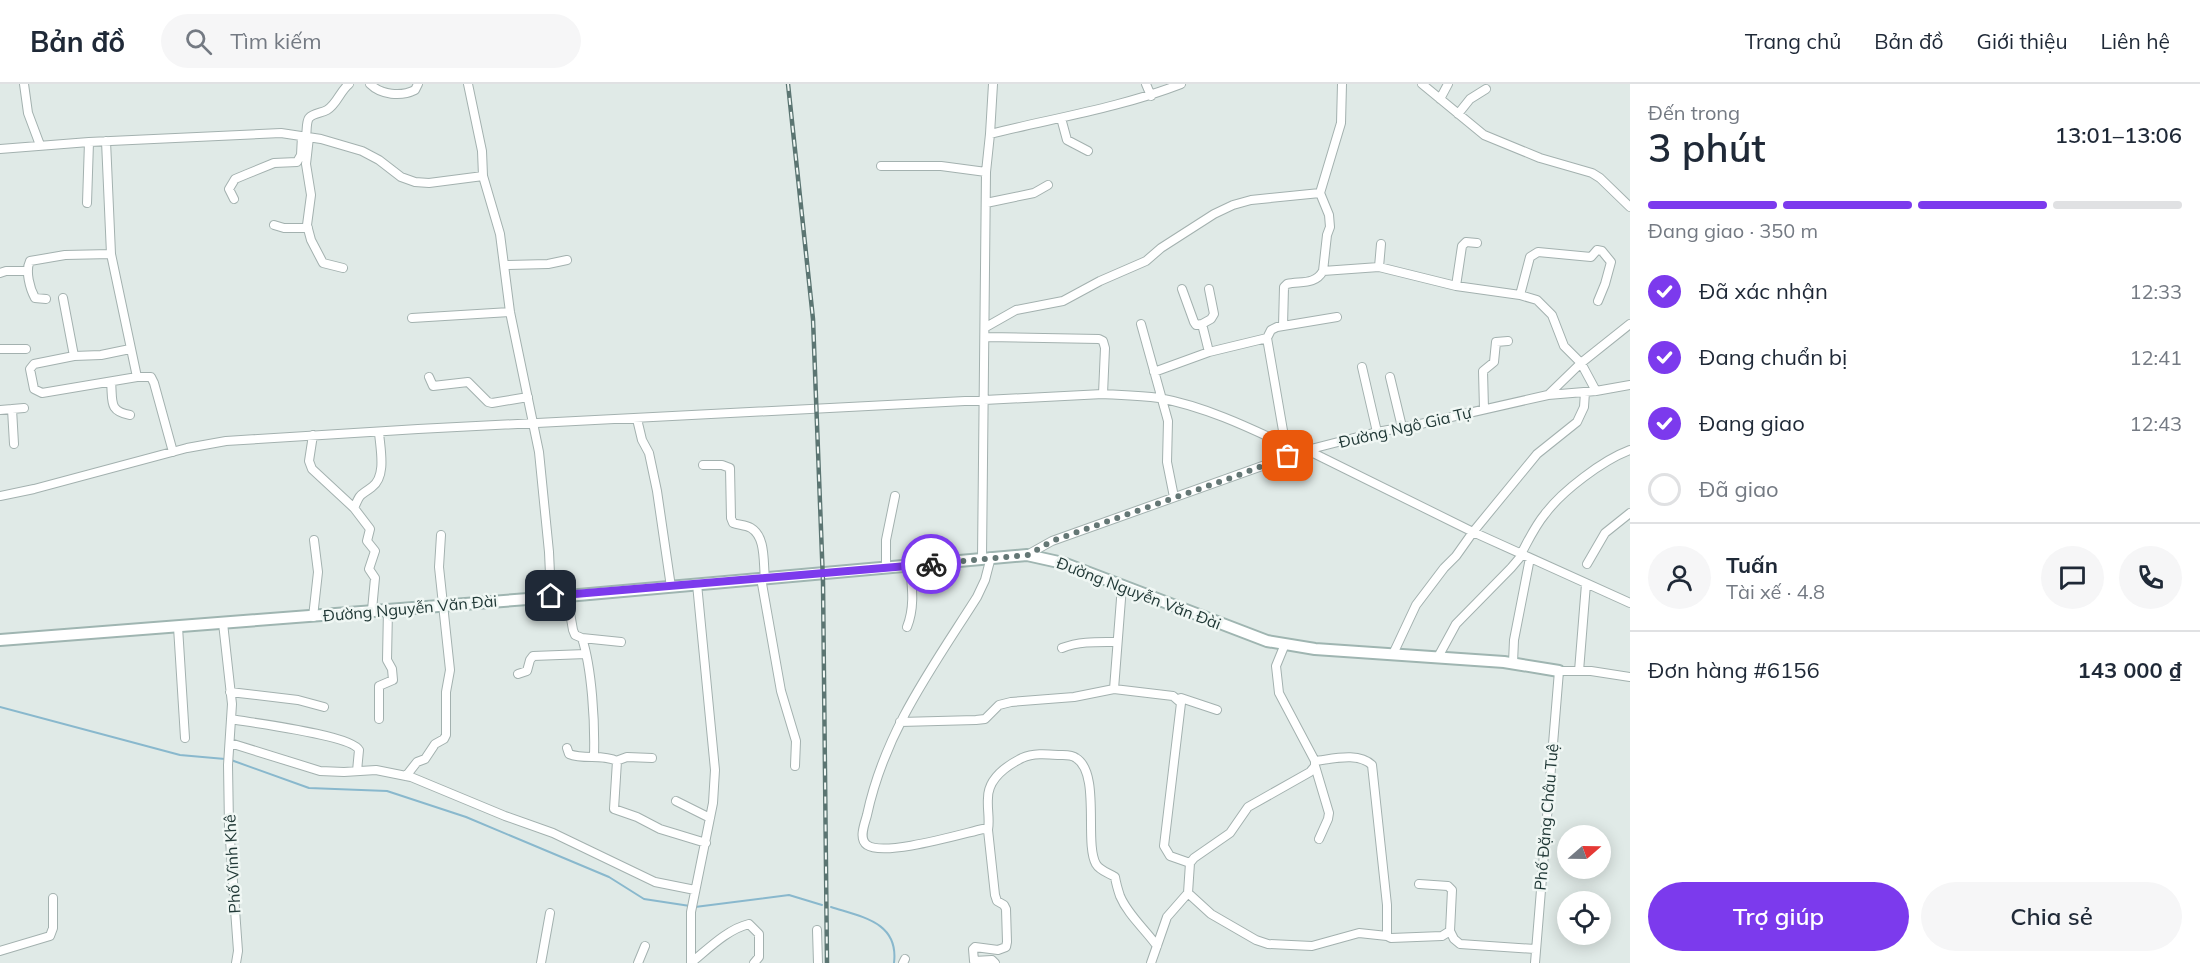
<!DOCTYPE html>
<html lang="vi">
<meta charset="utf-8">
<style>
body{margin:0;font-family:Mulish,sans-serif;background:#f6f6f7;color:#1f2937;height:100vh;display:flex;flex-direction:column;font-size:22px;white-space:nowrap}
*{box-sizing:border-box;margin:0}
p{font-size:20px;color:#747a83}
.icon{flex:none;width:33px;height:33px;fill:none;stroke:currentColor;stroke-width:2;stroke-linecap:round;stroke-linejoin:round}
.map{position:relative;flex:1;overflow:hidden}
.panel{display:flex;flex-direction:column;background:#fff;width:570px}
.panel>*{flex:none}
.needle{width:39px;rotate:70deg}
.fabs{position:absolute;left:1557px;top:741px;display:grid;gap:12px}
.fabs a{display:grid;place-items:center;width:54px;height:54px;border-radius:50%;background:#fff;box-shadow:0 3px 15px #0003;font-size:30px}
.pin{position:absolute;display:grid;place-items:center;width:51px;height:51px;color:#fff;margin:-26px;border-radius:12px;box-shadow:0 3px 9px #0006}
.courier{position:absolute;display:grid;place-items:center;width:60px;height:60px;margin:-30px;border:4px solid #7c3aed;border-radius:50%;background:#fff;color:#222;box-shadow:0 2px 8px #0007}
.headline em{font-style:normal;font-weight:600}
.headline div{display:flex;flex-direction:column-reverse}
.headline{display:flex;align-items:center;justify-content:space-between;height:102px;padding:0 18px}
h1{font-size:39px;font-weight:600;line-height:45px}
.bar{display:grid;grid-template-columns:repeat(4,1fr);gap:9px 6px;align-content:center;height:72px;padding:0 18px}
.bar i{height:8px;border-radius:4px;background:#e0e1e3}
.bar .selected{background:#7c3aed}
.bar p{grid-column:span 4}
.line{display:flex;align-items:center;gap:15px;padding:0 18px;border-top:2px solid #e0e1e3}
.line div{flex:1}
.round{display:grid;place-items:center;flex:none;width:63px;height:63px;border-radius:32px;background:#f6f6f7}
ol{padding:0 18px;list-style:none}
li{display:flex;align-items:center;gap:18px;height:66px}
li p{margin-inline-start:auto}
li .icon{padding:6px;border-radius:50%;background:#7c3aed;color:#fff;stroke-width:4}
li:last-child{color:#747a83}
li i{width:33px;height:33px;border:3px solid #e0e1e3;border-radius:50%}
.button{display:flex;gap:12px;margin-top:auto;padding:12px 18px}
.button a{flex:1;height:69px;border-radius:36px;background:#7c3aed;color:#fff;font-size:24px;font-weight:600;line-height:69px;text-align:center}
.button a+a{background:#f6f6f7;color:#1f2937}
header{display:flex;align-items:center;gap:36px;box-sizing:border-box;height:84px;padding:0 30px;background:#fff;border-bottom:2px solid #e0e1e3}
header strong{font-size:28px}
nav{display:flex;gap:33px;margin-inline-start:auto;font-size:21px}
.search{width:420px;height:54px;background:#f6f6f7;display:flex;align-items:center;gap:15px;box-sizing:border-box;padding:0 21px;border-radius:33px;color:#747a83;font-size:22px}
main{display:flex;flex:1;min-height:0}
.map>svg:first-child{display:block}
</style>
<header>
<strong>Bản đồ</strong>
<div class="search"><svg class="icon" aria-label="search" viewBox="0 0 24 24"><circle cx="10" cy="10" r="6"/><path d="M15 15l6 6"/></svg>Tìm kiếm</div>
<nav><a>Trang chủ</a><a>Bản đồ</a><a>Giới thiệu</a><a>Liên hệ</a></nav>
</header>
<main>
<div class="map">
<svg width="1630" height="879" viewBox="0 0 1630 879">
<rect width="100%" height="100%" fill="#e0eae7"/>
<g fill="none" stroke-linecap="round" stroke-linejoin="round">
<path stroke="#89b8cd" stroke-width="2" d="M0 623 180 671 225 675
M231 676 309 704 387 707 466 733 609 793 644 815 690 822
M695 823 789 811 822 821
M831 823C862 833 899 838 894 879"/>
<g stroke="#a3b1af" stroke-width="10">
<path id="street" d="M24 0 28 29 40 61
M370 0C381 11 401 13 415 6L418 0
M468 0 482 67 483 92 500 150 510 228 539 368 549 468 551 512
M1146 0 1151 12
M1342 0 1341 39 1320 109 1329 131 1330 143 1327 151 1323 187 1379 183 1456 202 1520 211 1537 216 1552 231 1564 262 1581 279 1596 307
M1422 0 1484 51 1540 74 1592 89 1600 94 1630 123
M1440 15 1448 0
M1458 30 1470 15 1486 5
M1061 34 1067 56 1088 67
M990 50 993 0
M306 53C307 48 306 38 309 34 313 29 322 29 327 26 337 20 340 7 349 0
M309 53 306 80 311 111 307 141 311 156 323 179 343 184
M106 57 111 170 137 293
M0 65 89 58 281 49 321 55 362 67 379 76 401 93 415 98 429 99 483 92
M881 82H941L986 88
M234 115 229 105 235 95 247 90 274 79 297 78 301 71 302 52
M87 119 89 58
M986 119 1034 109 1048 101
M274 141 284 144H308
M505 181 548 180 567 176
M1379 183 1381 160
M0 189 6 187H28
M1456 202 1462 162 1466 158 1477 159
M1182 205 1194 238 1196 241 1202 240 1209 268
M1520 211 1530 173 1538 168 1591 173 1597 166 1602 167 1611 178 1605 200 1598 217
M63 214 74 272
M46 215 35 214C30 205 25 187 30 177L65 171 111 170
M412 234 510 228
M1141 240 1168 337 1167 378 1174 413
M1202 240 1211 235 1214 230 1209 205
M1283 242 1284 203 1287 200C1301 197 1315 201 1323 187
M986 243 1016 226 1063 217 1100 197 1146 177 1161 164 1214 130 1233 121 1251 116 1320 109
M986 253 1099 255 1103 257 1105 264 1103 310
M1267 254 1286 364
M0 265H26
M130 265 101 271 74 272 34 280 30 285 34 305 42 309 137 293H151L154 299 173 368
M1362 283 1377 348
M1154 288 1209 268 1267 254 1271 246 1277 243 1337 233
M429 293 433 302 468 298 488 318 492 319 528 313
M1390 293 1402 343
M111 298C113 317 108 327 130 331
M1548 311 1596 307 1630 301
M12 325 14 360
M1484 325 1483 287 1494 278 1496 258 1508 257
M0 326 24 324
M637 335 642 356 649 369 657 407 671 503
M313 351 309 377 312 385 354 424 370 445 367 457 375 467 369 485 375 494 372 526
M1307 366 1473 448 1630 519
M703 381H722L730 384 731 434 733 439C739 441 746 441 751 444 766 453 763 478 765 494
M0 412 34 405 187 364 226 357 418 345 1103 310C1121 311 1140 311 1159 314 1203 322 1246 342 1286 361
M354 424C361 408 359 413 372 403 387 392 380 364 379 348
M1521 470C1528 457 1535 442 1545 430 1562 407 1603 376 1630 366
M1027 471 1052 457 1307 366 1377 348 1416 341 1548 311 1581 279 1630 240
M991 473 985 496 977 513C932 584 885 647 867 731 865 739 858 755 867 761 884 773 961 750 983 745L988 746 995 811 997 817 1004 821 1006 825 1007 858 1006 863 998 866 975 863 973 865 974 877 992 876 995 879
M982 474 986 88 990 50C1054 34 1119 24 1181 0
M1587 480 1605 449 1630 429
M886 484V456L895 412
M761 494 781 607 796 657 795 682
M1122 502 1114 605 1173 612 1181 619 1164 762 1170 772 1190 779
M567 512 573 546 575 551 582 554C592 585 595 639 594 672
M313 533 318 488 314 456
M223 539 232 620 228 681 229 742 238 867 236 879
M178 543 185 654
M907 543C915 523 912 503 910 482
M582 554 621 558
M1062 564C1080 557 1098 558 1117 558
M1393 570 1416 521 1444 484 1456 472 1473 448 1537 370 1577 338 1584 323 1585 308
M1438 573 1456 540 1511 484 1522 471
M1513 579 1514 556 1530 474
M1579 587 1586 500
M518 590 527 587 530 576 533 572 586 570
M230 608 298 616 324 623
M1178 615 1181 614 1217 626
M231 635C252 639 352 651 359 666L357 687
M379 635V602L393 596 392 585 387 576 388 525
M900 638 976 636 985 635 999 621 1011 618 1074 613 1114 605
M230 659 320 687 344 688 376 686 411 693 505 732 553 749 655 798 695 806
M567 664 569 670C584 676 602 670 617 677L614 725 637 733 660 745 706 759
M616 677 627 673 652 674
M1315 677C1333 675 1358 668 1372 681L1387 821V852L1391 854 1442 852 1450 847 1452 806 1448 802 1419 800
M1315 682 1329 729 1328 735 1319 755
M406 692 417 678 425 675 435 660 444 655 446 651V608L450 586 439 483 441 451
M676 717 710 734
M988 746C990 735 987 725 988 714 988 694 1006 682 1022 674 1033 669 1046 670 1058 671 1064 671 1071 670 1076 674 1101 689 1084 759 1096 780 1100 787 1109 789 1115 793 1116 799 1118 806 1120 812 1128 831 1145 845 1157 862
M1188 809 1211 830 1256 856 1268 860 1312 862 1359 849 1387 852
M817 846 818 879
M1450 847 1454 855 1460 860 1535 865
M0 867 50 852 53 844V814
M692 878C709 864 728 845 749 840L759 850V873L754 879
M541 879 550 829
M638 879 645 862
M691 879V828L713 719 715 686 697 500
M903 879 905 875
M1151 879 1167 833 1188 809 1190 779 1194 774 1230 749 1248 723 1310 688 1315 682V677L1279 609 1276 582 1285 560
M1535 879 1559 587H1591L1630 593"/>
</g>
<g stroke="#9fb5b1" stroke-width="14">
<path id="secondary" d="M0 556 567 512 1027 471 1063 479 1267 557 1315 565 1504 578 1559 587"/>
</g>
<use href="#street" stroke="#fff" stroke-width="8"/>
<use href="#secondary" stroke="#fff" stroke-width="10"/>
<g stroke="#5b7572" stroke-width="4.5">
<path id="rail" d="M788 0 813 235 823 498 827 879"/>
</g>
<use href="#rail" stroke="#f0f7f4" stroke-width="2" stroke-dasharray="7" stroke-linecap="butt"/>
</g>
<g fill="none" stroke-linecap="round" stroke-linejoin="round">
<path stroke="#647775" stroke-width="6" stroke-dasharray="0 10.8" d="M931 480 1028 471 1052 457 1236 392 1288 372"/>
<path stroke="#7c3aed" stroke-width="8" d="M551 512 931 480"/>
</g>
<g text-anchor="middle" stroke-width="5" stroke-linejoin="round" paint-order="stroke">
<g font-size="16" fill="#213937" stroke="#f0f7f4">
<text transform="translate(1405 343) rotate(-13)" y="6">Đường Ngô Gia Tự</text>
<text transform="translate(1139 509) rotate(21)" y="6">Đường Nguyễn Văn Đài</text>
<text transform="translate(410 524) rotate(-5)" y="6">Đường Nguyễn Văn Đài</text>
<text transform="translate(1546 733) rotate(-85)" y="6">Phố Đặng Châu Tuệ</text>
<text transform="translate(232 780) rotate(-93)" y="6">Phố Vĩnh Khê</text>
</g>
</g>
</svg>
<div class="fabs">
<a><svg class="needle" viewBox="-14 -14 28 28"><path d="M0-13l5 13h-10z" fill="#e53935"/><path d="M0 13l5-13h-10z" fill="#747a83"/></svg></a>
<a><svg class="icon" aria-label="locate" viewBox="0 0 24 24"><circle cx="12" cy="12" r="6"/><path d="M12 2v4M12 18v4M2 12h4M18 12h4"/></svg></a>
</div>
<div class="pin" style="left:1288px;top:372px;background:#ea580c"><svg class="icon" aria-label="bag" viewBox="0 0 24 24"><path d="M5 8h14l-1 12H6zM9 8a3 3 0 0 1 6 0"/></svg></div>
<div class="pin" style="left:551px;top:512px;background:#1f2937"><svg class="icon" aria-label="home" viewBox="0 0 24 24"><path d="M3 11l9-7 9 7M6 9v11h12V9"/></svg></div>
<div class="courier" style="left:931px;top:480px"><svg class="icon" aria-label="bike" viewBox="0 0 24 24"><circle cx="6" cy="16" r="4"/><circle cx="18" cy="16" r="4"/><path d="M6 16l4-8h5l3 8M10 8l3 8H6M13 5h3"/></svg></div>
</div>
<section class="panel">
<div class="headline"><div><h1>3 phút</h1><p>Đến trong</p></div><em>13:01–13:06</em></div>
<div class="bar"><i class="selected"></i><i class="selected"></i><i class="selected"></i><i></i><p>Đang giao · 350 m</p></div>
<ol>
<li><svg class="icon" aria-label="check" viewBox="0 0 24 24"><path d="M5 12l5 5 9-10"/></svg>Đã xác nhận<p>12:33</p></li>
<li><svg class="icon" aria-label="check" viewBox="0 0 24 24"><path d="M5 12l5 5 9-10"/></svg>Đang chuẩn bị<p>12:41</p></li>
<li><svg class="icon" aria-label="check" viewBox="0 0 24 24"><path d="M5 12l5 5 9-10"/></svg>Đang giao<p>12:43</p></li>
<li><i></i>Đã giao</li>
</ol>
<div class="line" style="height:108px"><a class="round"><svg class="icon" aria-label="person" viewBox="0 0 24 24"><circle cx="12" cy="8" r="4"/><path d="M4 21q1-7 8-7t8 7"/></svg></a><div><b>Tuấn</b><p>Tài xế · 4.8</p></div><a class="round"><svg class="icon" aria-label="chat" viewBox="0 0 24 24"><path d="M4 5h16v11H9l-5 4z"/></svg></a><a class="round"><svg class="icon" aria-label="phone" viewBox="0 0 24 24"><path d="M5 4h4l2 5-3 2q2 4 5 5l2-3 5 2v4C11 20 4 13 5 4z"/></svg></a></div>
<div class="line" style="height:78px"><div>Đơn hàng #6156</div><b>143 000 ₫</b></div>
<div class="button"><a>Trợ giúp</a><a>Chia sẻ</a></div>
</section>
</main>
